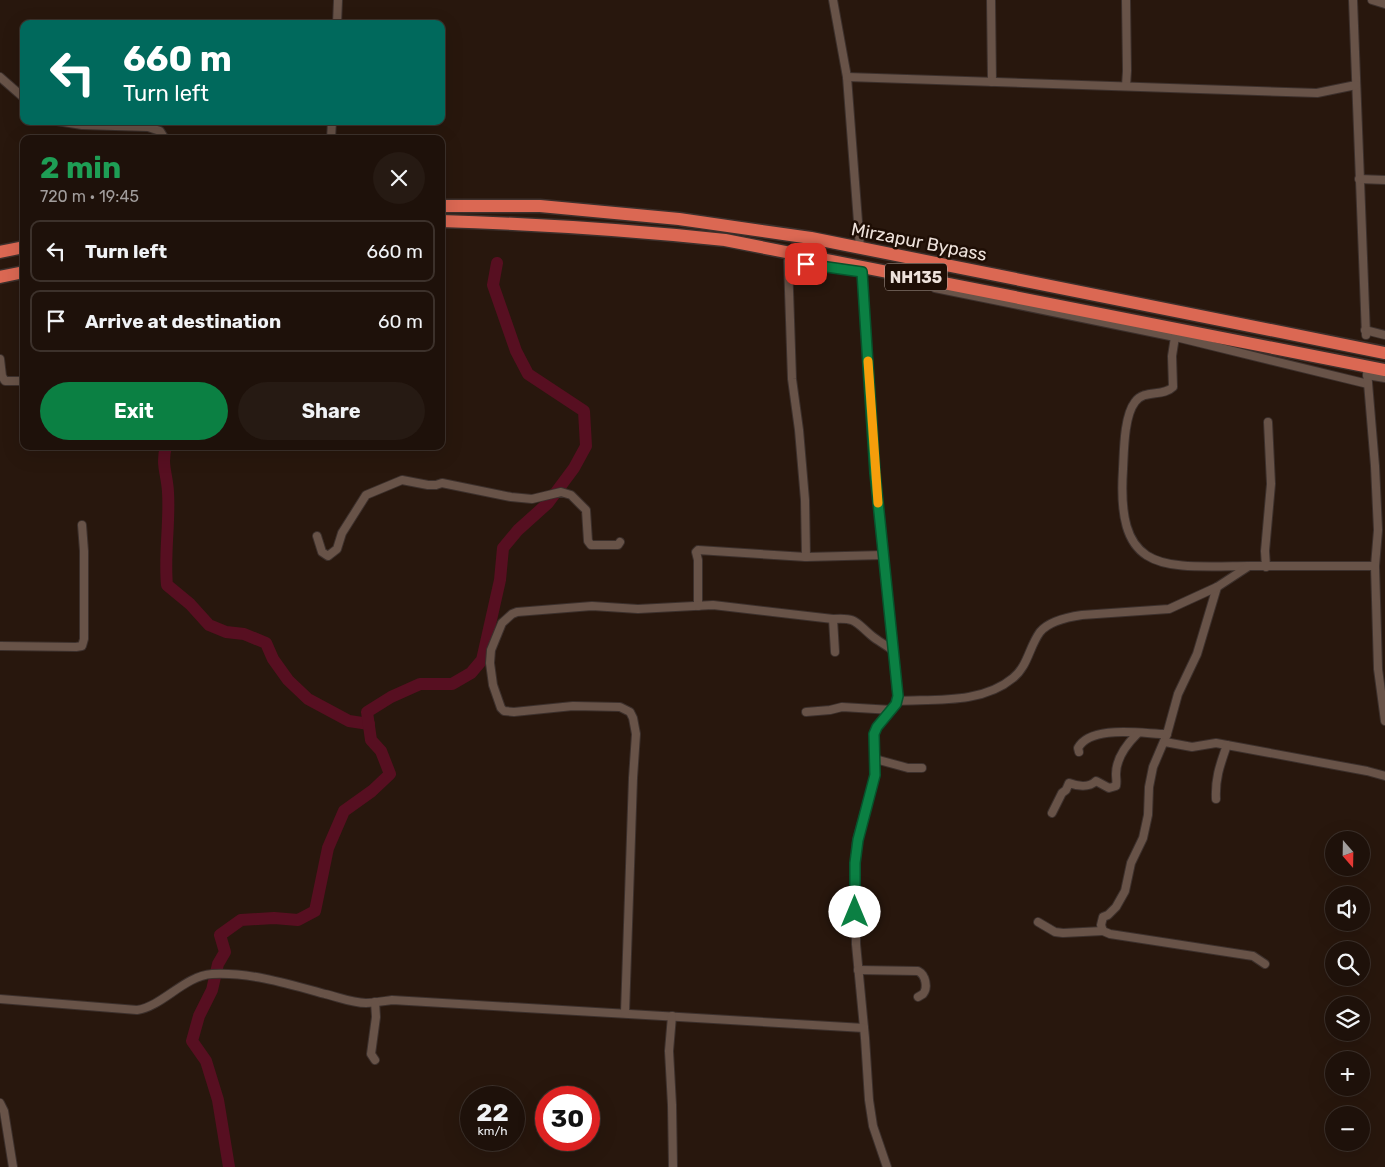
<!DOCTYPE html>
<html lang="en">
<head>
<meta charset="utf-8">
<style>
  body { margin:0; font-family:Rubik,sans-serif; background:#261a13; color:#f1f3f6; height:100vh; display:flex; flex-direction:column; font-size:19px; white-space:nowrap }
  * { box-sizing:border-box; margin:0 }
  p { font-size:16px; color:#a19d9c }
  .icon { flex:none; width:28px; height:28px; fill:none; stroke:currentColor; stroke-width:2; stroke-linecap:round; stroke-linejoin:round }
  .map { position:relative; flex:1; overflow:hidden }
  .sheet { position:absolute; left:20px; top:135px; width:425px; height:315px; display:flex; flex-direction:column; background:#1e110a; border-radius:10px; box-shadow:0 5px 20px #0002,0 0 0 1px #3c312b }
  .sheet>* { flex:none }
  .hud { position:absolute; left:20px; top:20px; width:425px; height:105px; border-radius:10px; box-shadow:0 5px 20px #0002,0 0 0 1px #3c312b; background:#00695c; color:#fff; overflow:hidden }
  .needle { width:32px; rotate:160deg }
  .controls { position:absolute; left:1325px; top:831px; display:grid; gap:10px }
  .controls a { display:grid; place-items:center; width:45px; height:45px; border-radius:50%; background:#1e110a; box-shadow:0 5px 20px #0002,0 0 0 1px #3c312b; font-size:25px }
  .speed { position:absolute; left:460px; top:1086px; display:flex; gap:10px; font-size:25px; font-weight:700; text-align:center }
  .speed>* { display:grid; place-content:center; width:65px; height:65px; border-radius:50%; background:#1e110a; box-shadow:0 5px 20px #0002,0 0 0 1px #3c312b; line-height:1 }
  .speed small { font-size:12px; font-weight:400 }
  .speed .limit { border:8px solid #d22; background:#fff; color:#111 }
  .pin { position:absolute; display:grid; place-items:center; width:42px; height:42px; color:#fff; margin:-21px; border-radius:10px; box-shadow:0 2px 8px #0006 }
  .me { position:absolute; width:55px; margin:-28px; rotate:0deg; stroke-linejoin:round; filter:drop-shadow(0 0 4px #0008) }
  .turn { display:flex; align-items:center; gap:18px; height:105px; padding:0 20px; font-size:22px }
  .turn .icon { width:65px; height:65px; stroke-width:2.5 }
  .turn b { display:block; font-size:35px; line-height:42px }
  .round { display:grid; place-items:center; flex:none; width:52px; height:52px; border-radius:26px; background:#261a13 }
  .overview { display:flex; align-items:center; justify-content:space-between; height:85px; padding:0 20px }
  h1 { font-size:30px; font-weight:700; line-height:38px; color:#1e9e55 }
  .primary-button { display:flex; gap:10px; margin-top:auto; padding:10px 20px }
  .primary-button a { flex:1; height:58px; border-radius:30px; background:#0b8043; color:#fff; font-size:20px; font-weight:700; line-height:58px; text-align:center }
  .primary-button a+a { background:#261a13; color:#f1f3f6 }
  ul { padding:0; list-style:none }
  li { display:flex; align-items:center; gap:15px; height:62px; margin:0 10px 8px; padding:0 10px; border:2px solid #3c312b; border-radius:10px }
  li div { flex:1 }
  li b { display:block; font-size:19px }
  li em { font-style:normal }
  .map>svg:first-child { display:block }
  .lines { fill:none; stroke-linecap:round; stroke-linejoin:round }
  .river { stroke:#570f21; stroke-width:12 }
  .minor-casing { stroke:#3c302c; stroke-width:10 }
  .trunk-casing { stroke:#3c302c; stroke-width:15 }
  .minor { stroke:#685348; stroke-width:8 }
  .trunk { stroke:#db6853; stroke-width:12 }
  .route-casing { stroke:#07532c; stroke-width:12 }
  .route { stroke:#0b8043; stroke-width:9 }
  .slow { stroke:#f59e0b; stroke-width:9 }
  .labels { text-anchor:middle; dominant-baseline:central; stroke-width:5; stroke-linejoin:round; paint-order:stroke }
  .shield { fill:#1e0e05; stroke:#b0a29b; stroke-width:1 }
  .shield-label { font-size:16px; font-weight:bold; fill:#eee2db }
  .street-label { font-size:18px; fill:#eee2db; stroke:#1e0e05 }
</style>
</head>
<body>
<div class="map">
<svg width="1385" height="1167" viewBox="0 0 1385 1167">
  <rect width="100%" height="100%" fill="#28170d"/>
  <g class="lines">
    <g class="river">
      <path d="M166,446C161,466 167,473 168,492C170,523 164,554 167,585L190,604L209,625L226,632L244,634L266,643L273,659L288,680L308,699L349,721L369,724"/>
      <path d="M229,1167L218,1100L206,1061L192,1041L199,1016L212,990L218,964L225,952L220,935L241,920L274,918L298,920L315,911L328,848L344,811L372,791L390,774L381,751L371,740L367,712L391,697L420,684H452L471,673L482,660L500,580L503,548L518,530L548,503L574,468L586,446L584,411L528,374L516,351L493,285L497,263"/>
    </g>
    <g class="minor-casing">
      <g id="minor">
        <path d="M833,0L847,77L860,248"/>
        <path d="M991,0L992,82"/>
        <path d="M1126,0L1127,71L1126,86"/>
        <path d="M1353,0L1366,335"/>
        <path d="M1372,0L1385,4"/>
        <path d="M337,24L338,0"/>
        <path d="M0,77L24,98"/>
        <path d="M847,77L1317,93L1356,85"/>
        <path d="M57,121L82,125L148,127L160,131L165,139"/>
        <path d="M331,139L332,121"/>
        <path d="M1359,179L1385,180"/>
        <path d="M862,272L875,473L898,701L877,727L874,734L875,775L857,840L856,851V944L865,1038L869,1100L873,1126L887,1167"/>
        <path d="M935,288L1180,338L1368,384"/>
        <path d="M1365,330L1385,335"/>
        <path d="M1175,337L1172,356L1173,387C1163,397 1144,389 1135,402C1124,416 1124,450 1123,469C1116,575 1162,567 1248,566"/>
        <path d="M0,359L2,376L5,381H24"/>
        <path d="M1367,371L1375,466L1378,530L1375,566L1378,669L1385,721"/>
        <path d="M1367,375L1385,378"/>
        <path d="M317,536L322,552L328,556L337,549L342,533L366,495L402,480L428,485H436L442,483L511,497L532,499L561,492L571,495L586,510L588,541L591,545H618L620,542"/>
        <path d="M806,557L805,500L799,430L792,379L788,261L853,271"/>
        <path d="M1266,567L1265,551L1271,484L1268,422"/>
        <path d="M1217,587L1197,654L1178,694L1167,734L1153,767L1149,787L1148,815L1143,838L1131,863L1125,891L1116,907L1108,915L1103,917L1101,925L1103,931L1110,934L1253,956L1265,964"/>
        <path d="M698,606V560L696,552L698,550L806,557L884,555"/>
        <path d="M833,619L835,652"/>
        <path d="M0,646L76,647L82,646L84,639V551L82,525"/>
        <path d="M898,701C935,699 982,704 1013,678C1028,666 1029,647 1040,632C1049,621 1068,617 1082,615L1169,609L1217,587L1249,566H1375"/>
        <path d="M806,712L830,710L842,707L892,710"/>
        <path d="M1165,742L1192,747L1216,743L1367,771L1385,776"/>
        <path d="M1079,752L1078,748C1091,724 1144,734 1167,734"/>
        <path d="M875,759L908,768H922"/>
        <path d="M1216,799C1215,778 1220,765 1227,745"/>
        <path d="M1052,813L1062,793L1066,790L1069,783C1077,786 1089,788 1096,781L1109,788L1116,786C1117,781 1116,779 1116,774C1116,758 1127,744 1137,734"/>
        <path d="M1038,922L1055,932L1063,933L1103,931"/>
        <path d="M858,970L918,971C926,975 928,988 923,994L918,997"/>
        <path d="M0,999L137,1010C163,1006 184,976 212,974C250,972 289,984 325,994C338,997 352,1003 366,1003C375,1003 384,1001 392,1000L864,1028"/>
        <path d="M625,1013L633,778L636,734L633,718L630,712L620,707L573,706L514,712L504,711L501,708L493,685L490,663L491,650L502,623L512,614L517,612L592,606L638,609L713,605L833,619C857,617 856,623 872,636C878,641 886,645 892,650"/>
        <path d="M672,1016L669,1051L672,1105L673,1167"/>
        <path d="M375,1060L371,1054L376,1017L375,1002"/>
        <path d="M0,1103L4,1111L13,1167"/>
      </g>
    </g>
    <g class="trunk-casing">
      <g id="trunk">
        <path d="M441,206H540L679,219L811,238L1385,353"/>
        <path d="M441,221C536,224 631,230 725,240L1385,370"/>
        <path d="M0,252L24,247"/>
        <path d="M0,277L24,272"/>
      </g>
    </g>
    <use href="#minor" class="minor"/>
    <use href="#trunk" class="trunk"/>
  </g>
  <g class="lines">
    <g class="route-casing">
      <path id="route" d="M806,264L862,272L875,473L898,696L896,704L877,727L874,734L875,775L858,840L855,863V912"/>
    </g>
    <use href="#route" class="route"/>
    <path class="slow" d="M868,361L878,503"/>
  </g>
  <g class="labels">
    <rect class="shield" x="885" y="263.5" width="62" height="27" rx="4"/>
    <g class="shield-label">
      <text x="916" y="277">NH135</text>
    </g>
    <g class="street-label">
      <text transform="translate(919 242) rotate(11)">Mirzapur Bypass</text>
    </g>
  </g>
</svg>
<div class="controls">
<a><svg class="needle" viewBox="-14 -14 28 28"><path d="M0-13l5 13h-10z" fill="#e53935"/><path d="M0 13l5-13h-10z" fill="#a19d9c"/></svg></a>
<a><svg class="icon" aria-label="sound" viewBox="0 0 24 24"><path d="M4 9h4l5-4v14l-5-4H4zM17 9q2 3 0 6"/></svg></a>
<a><svg class="icon" aria-label="search" viewBox="0 0 24 24"><circle cx="10" cy="10" r="6"/><path d="M15 15l6 6"/></svg></a>
<a><svg class="icon" aria-label="layers" viewBox="0 0 24 24"><path d="M12 4l9 5-9 5-9-5zM3 14l9 5 9-5"/></svg></a>
<a>+</a>
<a>−</a>
</div>
<div class="speed"><div>22<small>km/h</small></div><div class="limit">30</div></div>
<div class="pin" style="left:806px;top:264px;background:#d93025"><svg class="icon" aria-label="arrive" viewBox="0 0 24 24"><path d="M6 21V4h12l-3 4 3 4H6"/></svg></div>
<svg class="me" style="left:855px;top:912px" viewBox="-20 -20 40 40"><circle r="19" fill="#fff"/><path d="M0-13L10 11 0 6-10 11z" fill="#0b8043"/></svg>
<div class="hud">
<div class="turn"><svg class="icon" aria-label="left" viewBox="0 0 24 24"><path d="M17 20v-9H6M10 6l-5 5 5 5"/></svg><div><b>660 m</b>Turn left</div></div>
</div>
<section class="sheet">
<div class="overview"><div><h1>2 min</h1><p>720 m · 19:45</p></div><a class="round"><svg class="icon" aria-label="close" viewBox="0 0 24 24"><path d="M6 6l12 12M18 6L6 18"/></svg></a></div>
<ul>
<li><svg class="icon" aria-label="left" viewBox="0 0 24 24"><path d="M17 20v-9H6M10 6l-5 5 5 5"/></svg><div><b>Turn left</b></div><em>660 m</em></li>
<li><svg class="icon" aria-label="arrive" viewBox="0 0 24 24"><path d="M6 21V4h12l-3 4 3 4H6"/></svg><div><b>Arrive at destination</b></div><em>60 m</em></li>
</ul>
<div class="primary-button"><a>Exit</a><a>Share</a></div>
</section>
</div>
</body>
</html>
